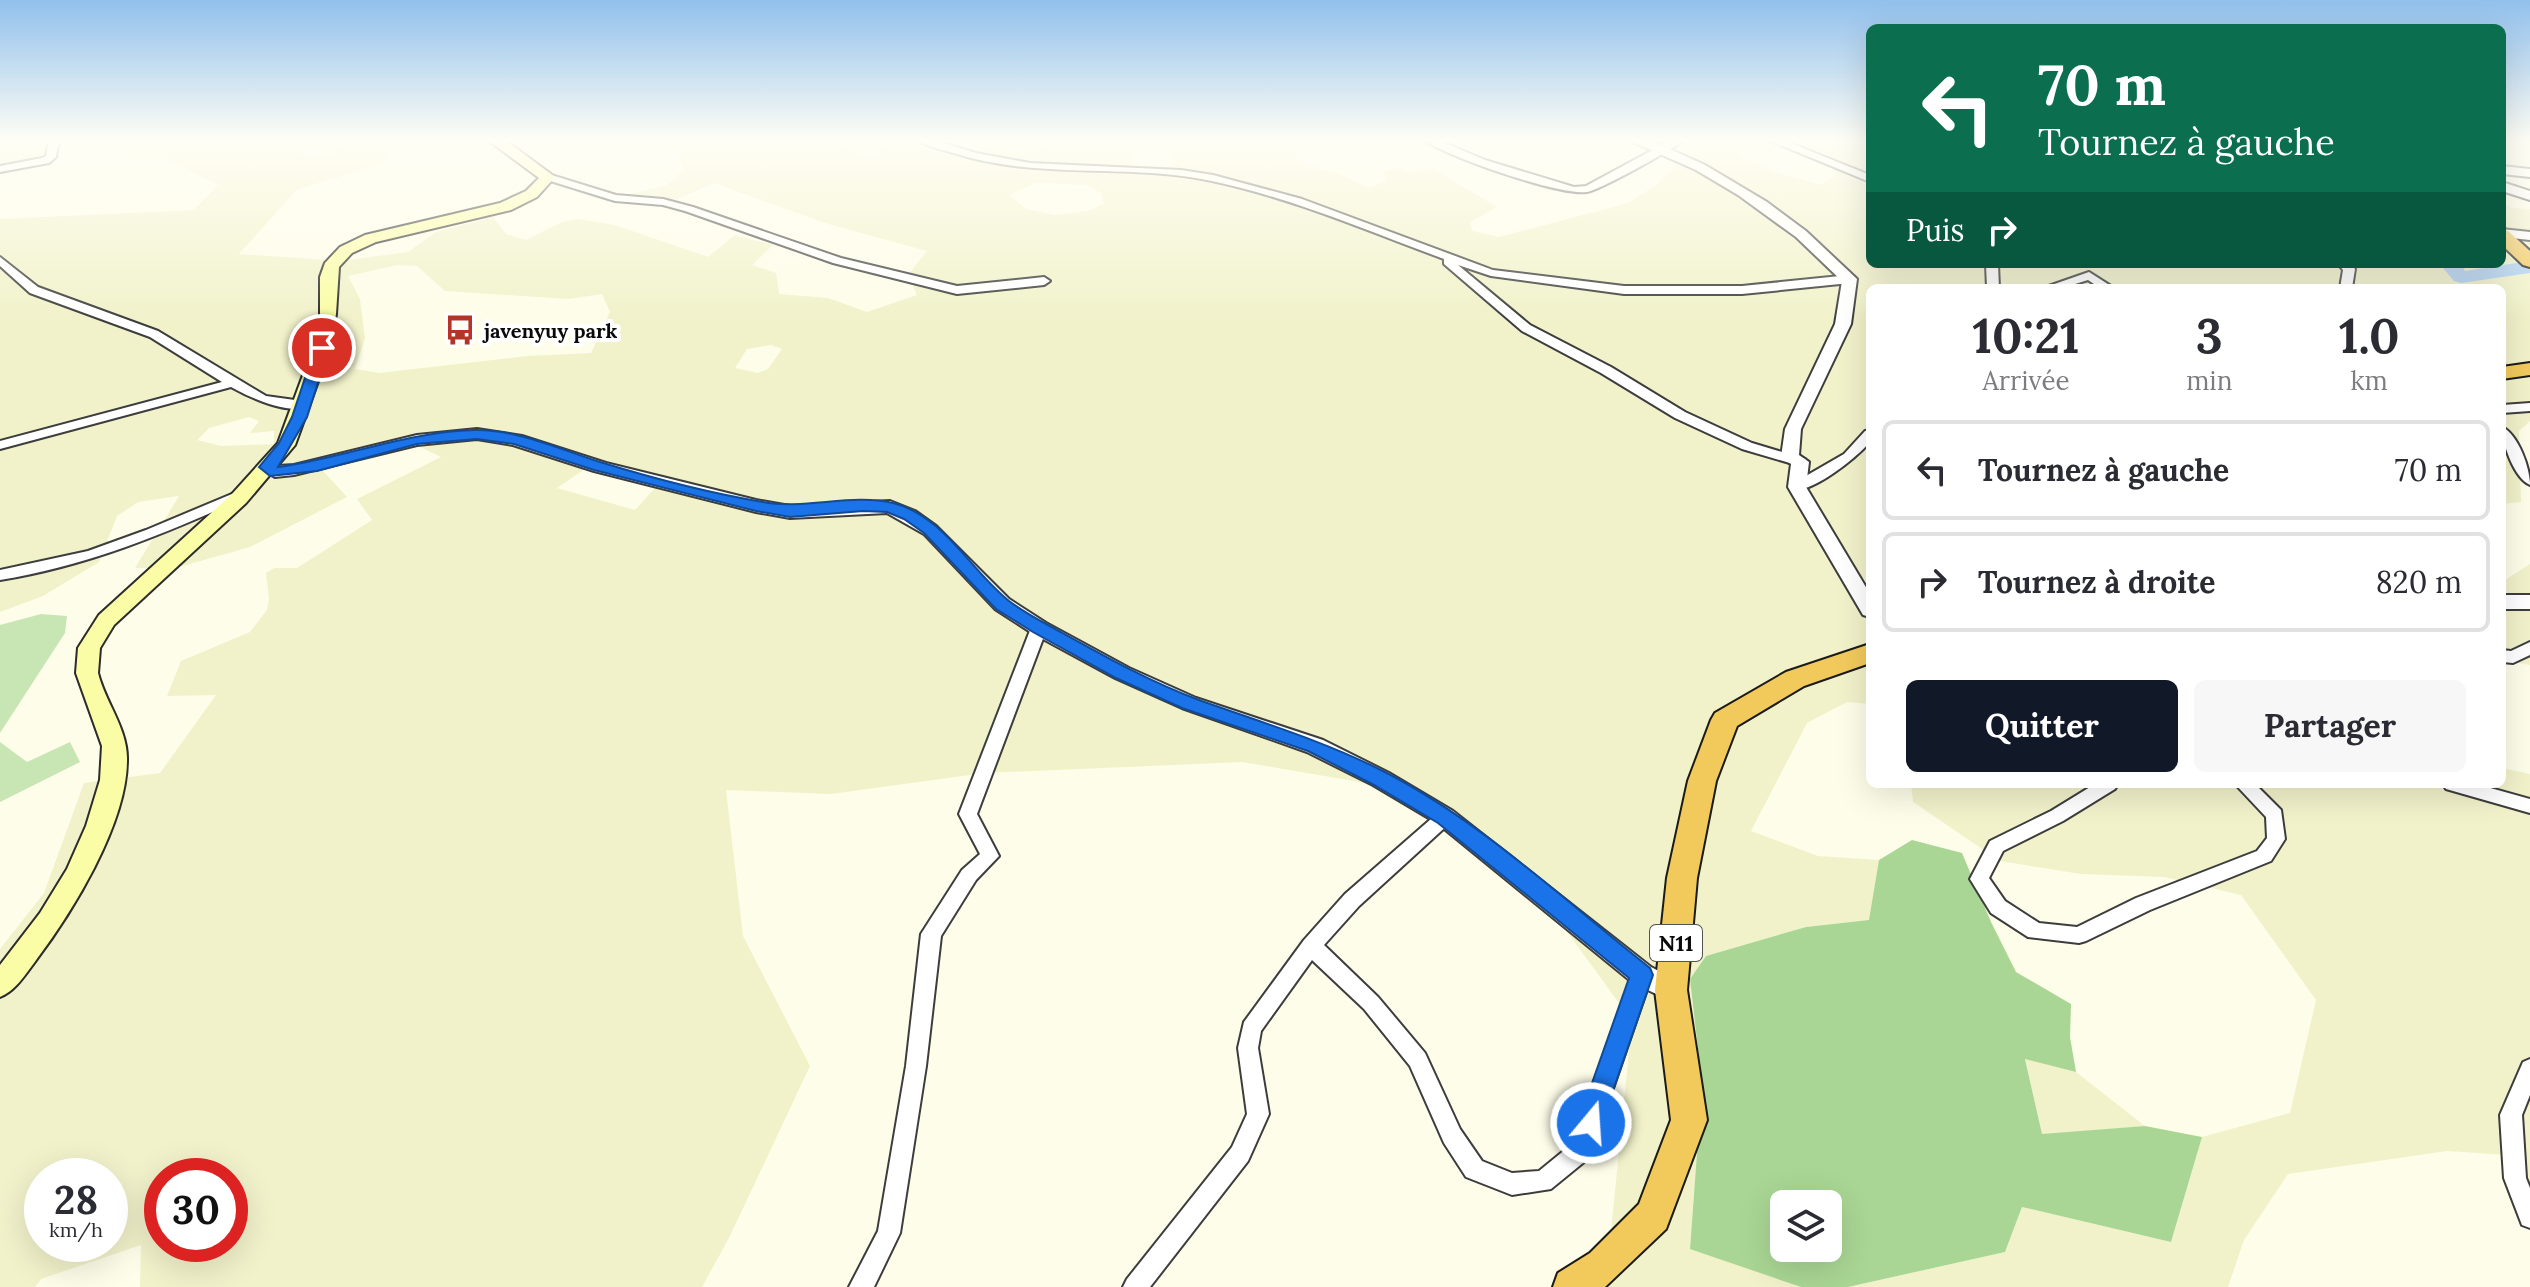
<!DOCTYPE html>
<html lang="fr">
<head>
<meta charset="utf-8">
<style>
  body { margin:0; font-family:Lora,serif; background:#f7f7f7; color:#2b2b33; height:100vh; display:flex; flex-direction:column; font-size:30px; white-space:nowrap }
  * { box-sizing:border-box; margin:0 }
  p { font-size:26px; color:#7c7c81 }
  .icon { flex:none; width:44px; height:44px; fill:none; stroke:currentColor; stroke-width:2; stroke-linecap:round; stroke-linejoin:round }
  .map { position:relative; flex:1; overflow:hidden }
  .drawer { position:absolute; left:1866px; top:284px; width:640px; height:504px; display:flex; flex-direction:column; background:#fff; border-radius:12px; box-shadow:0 8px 32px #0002 }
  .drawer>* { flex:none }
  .banner { position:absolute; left:1866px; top:24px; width:640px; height:244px; border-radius:12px; box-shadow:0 8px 32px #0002; background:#0b6e4f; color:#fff; overflow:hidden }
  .fabs { position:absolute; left:1770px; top:1190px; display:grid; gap:16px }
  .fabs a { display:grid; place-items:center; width:72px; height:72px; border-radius:12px; background:#fff; box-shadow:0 8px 32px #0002; font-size:40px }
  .speed { position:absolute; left:24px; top:1158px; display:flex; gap:16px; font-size:40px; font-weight:700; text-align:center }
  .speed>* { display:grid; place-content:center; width:104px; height:104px; border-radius:50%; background:#fff; box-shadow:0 8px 32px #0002; line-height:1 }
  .speed small { font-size:20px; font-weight:400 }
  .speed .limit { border:12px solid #d22; background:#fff; color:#111 }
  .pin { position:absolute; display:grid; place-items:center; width:68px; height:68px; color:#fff; margin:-34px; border:4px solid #fff; border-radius:50%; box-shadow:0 2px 8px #0007 }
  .me { position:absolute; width:88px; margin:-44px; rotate:18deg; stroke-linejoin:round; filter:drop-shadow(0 0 6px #0008) }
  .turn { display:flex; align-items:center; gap:28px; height:168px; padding:0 40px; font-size:36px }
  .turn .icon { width:104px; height:104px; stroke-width:2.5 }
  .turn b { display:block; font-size:56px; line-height:68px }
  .then { display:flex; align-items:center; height:76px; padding:0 40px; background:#0003; gap:16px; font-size:30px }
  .eta { display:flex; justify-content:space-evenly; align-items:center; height:136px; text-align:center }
  .eta b { font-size:48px; font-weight:700; line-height:56px }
  .cta { display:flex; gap:16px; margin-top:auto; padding:16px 40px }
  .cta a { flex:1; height:92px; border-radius:12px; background:#111827; color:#fff; font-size:32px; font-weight:700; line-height:92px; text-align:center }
  .cta a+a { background:#f7f7f7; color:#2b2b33 }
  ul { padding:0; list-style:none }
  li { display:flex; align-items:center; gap:24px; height:100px; margin:0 16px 12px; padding:0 24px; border:4px solid #e1e1e2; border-radius:12px }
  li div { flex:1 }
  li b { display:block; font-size:30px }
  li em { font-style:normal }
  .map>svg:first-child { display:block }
  .farmland { fill:#f1f2ca; fill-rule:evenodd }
  .green { fill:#c8e6b4 }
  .forest { fill:#a9d694; fill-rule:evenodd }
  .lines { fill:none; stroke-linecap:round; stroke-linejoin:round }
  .river { fill:#afd1f3; fill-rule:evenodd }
  .minor-casing { stroke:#3d3d3d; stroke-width:4 }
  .tertiary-casing { stroke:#3d3d3d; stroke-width:4 }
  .secondary-casing { stroke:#2c2c2c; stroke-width:4 }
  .trunk-casing { stroke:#1b1b1b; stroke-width:4 }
  .minor { fill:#fff; fill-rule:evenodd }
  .tertiary { fill:#fff; fill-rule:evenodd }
  .secondary { fill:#fafca6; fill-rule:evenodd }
  .trunk { fill:#f2ca5c; fill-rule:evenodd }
  .route { fill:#1a73e8; stroke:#114b97; stroke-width:2 }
  .labels { text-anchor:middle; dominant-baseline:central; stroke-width:8; stroke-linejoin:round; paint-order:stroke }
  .far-poi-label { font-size:20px; font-weight:bold; fill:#0a0a0a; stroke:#fff; text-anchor:start }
  .shield { fill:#fff; stroke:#545454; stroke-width:2 }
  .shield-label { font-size:22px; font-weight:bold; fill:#0a0a0a }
</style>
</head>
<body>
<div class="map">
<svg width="2530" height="1287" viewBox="0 0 2530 1287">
  <rect width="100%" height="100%" fill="#fefde9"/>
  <g class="farmland">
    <path d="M49,140L45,159L0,169V141Z"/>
    <path d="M119,140H300L296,142L301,154L326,157L356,140H390L387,162L296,190L239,254L340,261L408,252L436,232L493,217L506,234L526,240L562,222L578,219L615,225L708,257L735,235L773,245L752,265L776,273L779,294L828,298L867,312L917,295L908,275L927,251L825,223L714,183L671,202L619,197L667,185L684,169L677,152L638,145L598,149L578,140H829L866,158L903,140H914L934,152L973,158L1002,140H1022L1046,147L1059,140L1128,143L1133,171H1171L1176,140H1288L1301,163L1336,173L1370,188L1385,181L1384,171L1399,167L1413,173L1432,168L1497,207L1470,222L1472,231L1499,237L1628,203L1656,185L1702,140H1744L1736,146L1738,157L1781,174L1822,185L1840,170L1790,146L1809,140H1870V264H2502V202L2511,208L2530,209V421L2519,431L2521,502L2502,504V288H1870V704L1847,702L1807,723L1751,831L1818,856L1879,860L1870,920L1806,927L1706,956L1690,979L1702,1084L1690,1248L1801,1287H1583L1608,1261L1632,1021L1536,889L1395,788L1242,762L984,773L831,794L726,790L743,936L810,1066L730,1236L702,1287H140L141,1245L41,1279L35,1287H0V949L44,893L84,783L160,773L216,695L167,696L181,661L250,632L267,610L269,599L266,573L274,568H297L372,520L357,499L441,457L403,439L323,471L347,497L250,547L172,569L135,568L179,496L138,502L117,516L99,562L43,596L0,612V219L194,210L218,185L167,159L119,158ZM1036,183L1086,185L1101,193L1104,204L1088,211L1055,215L1026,209L1009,195ZM398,265L417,266L445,291L568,299L602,294L610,312L591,353L528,356L379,373L355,369L365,338L360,299L348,276ZM771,345L782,349L768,369L758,373L735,368L747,349ZM249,417L259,421L250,433L274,431V444L221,446L197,440L209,428ZM588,467L657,486L635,510L557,488ZM42,1176H110V1244H42ZM162,1176H230V1244H162Z"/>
    <path d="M2530,564V665L2502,660V582Z"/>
    <path d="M2502,768L2530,774V1185L2508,1155L2447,1151L2288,1174L2244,1240L2228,1287H1848L2005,1252L2022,1207L2171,1242L2202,1137L2290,1113L2316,1000L2241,895L2164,877L2081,874L2000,861L1913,802L1911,784H2502Z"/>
    <path d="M2025,1058L2076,1072L2145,1126L2042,1135Z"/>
  </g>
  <g class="green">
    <path d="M41,614L67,616L65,633L0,733V625Z"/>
    <path d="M0,742L27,762L70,742L80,762L0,802Z"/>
  </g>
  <path class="forest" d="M1912,840L1962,853L1991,922L2016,972L2071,1004L2070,1037L2076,1072L2025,1059L2042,1134L2145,1126L2202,1137L2171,1242L2022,1207L2005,1252L1848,1287H1801L1690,1249L1702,1084L1690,979L1706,956L1806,927L1869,920L1879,860ZM1784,1204H1828V1248H1784Z"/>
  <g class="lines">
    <path class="river" d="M2530,261V273L2461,283L2454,281L2443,268L2444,264H2462L2465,271Z"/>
    <g class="minor-casing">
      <g id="minor">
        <path d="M49,140H59L56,157L49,163L0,172V166L42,158L46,156Z"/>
        <path d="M917,140H933L976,153L1030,163L1181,170L1213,175L1302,199L1493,270L1624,286H1742L1850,275L1856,279L1850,283L1742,294H1624L1491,276L1458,265L1530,325L1611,367L1685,412L1752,443L1805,459L1807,462L1800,466L1742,449L1675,418L1601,373L1522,331L1444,264V259C1368,231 1292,198 1212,181C1128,163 1041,180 957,154C944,150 928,147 917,140Z"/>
        <path d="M1424,140H1438L1485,160L1574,187L1586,186L1671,140H1684C1672,150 1600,190 1587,192C1560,196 1448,157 1424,140Z"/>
        <path d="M1768,140H1783L1870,175V182Z"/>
        <path d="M548,174L616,195L663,199L693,207L841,258L957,286L1044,277L1050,281L1044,285L957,294L833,263L685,211L663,205L615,201L544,179V175Z"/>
        <path d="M0,257L38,287L158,331L266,396L302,401L309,405C291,417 249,397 231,387L0,449V441L222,382L150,337L30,293L0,266Z"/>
        <path d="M1986,264H1998L1999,288H1987Z"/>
        <path d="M2338,264H2351L2355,269L2352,288H2340L2343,270Z"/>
        <path d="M2089,272L2114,288H2100L2088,280L2062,288H2043Z"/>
        <path d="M2530,403V411L2502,413V405Z"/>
        <path d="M2502,427C2518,434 2530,468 2530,485C2514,478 2502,443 2502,427Z"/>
        <path d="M1870,430V442C1856,458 1813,493 1792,490L1790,487L1792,484L1844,454L1865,431Z"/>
        <path d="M239,491L246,495L244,498C164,534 87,566 0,580V570L88,551L146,530Z"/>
        <path d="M1039,623L1047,628L977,814L999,856L976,880L941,936L926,1066L900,1233L874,1287H849L878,1231L906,1066L921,934L962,870L980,854L959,814L1031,628Z"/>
        <path d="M2530,642V655L2513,663L2502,662V650L2511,651Z"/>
        <path d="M2095,784H2118L2115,789L2063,821L2003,851L1989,878L2005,901L2039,923L2077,927L2136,898L2257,851L2267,838L2266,817L2235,784H2255L2281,810L2285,839L2271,861L2150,910L2086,941L2079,943L2028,937L1991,913L1970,879L1990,841L2051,811Z"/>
        <path d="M2443,784H2476L2530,799V813L2446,789Z"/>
        <path d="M1445,810L1451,812L1454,817L1451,822L1359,906L1324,945L1378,997L1425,1053L1460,1129L1482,1161L1512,1173L1539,1171L1572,1144L1632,975L1635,969L1642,966L1649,969L1652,975L1589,1158L1551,1189L1512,1195L1466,1177L1444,1143L1410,1066L1364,1009L1312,960L1261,1031L1258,1048L1269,1114L1248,1161L1150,1287H1123L1127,1279L1232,1147L1247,1114L1238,1048L1244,1022L1304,940L1345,894L1439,812Z"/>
        <path d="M2530,1059V1095L2522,1115L2526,1178L2530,1188V1228L2522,1225L2504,1178L2500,1115L2523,1062Z"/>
      </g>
    </g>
    <g class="tertiary-casing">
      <g id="tertiary">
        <path d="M1628,140H1647L1661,145L1705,165L1767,202L1806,231L1857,279L1851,324L1801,429L1799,455L1809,462L1806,487L1870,594V617L1863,615L1788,487L1791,464L1781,457L1785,429L1835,324L1842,281L1796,237L1738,195L1696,170Z"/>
        <path d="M2502,166L2530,169V177L2502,174Z"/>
        <path d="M2502,182L2530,191V200L2502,191Z"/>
        <path d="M2502,229L2530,232V240L2502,237Z"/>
        <path d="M477,429L522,436L606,463L756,500L790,506L890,501L915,511L936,526L1009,599L1046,623L1129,668L1196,698L1323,740L1389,773L1453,811L1651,967L1680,982L1684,990L1680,998L1671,1001L1633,983L1437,823L1373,785L1307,752L1182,708L1115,678L1032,633L995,609L924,534L887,513L790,518L756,512L594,471L513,445L477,439L417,445L294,475L275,477L258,467L267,462L278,466L294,465L417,435Z"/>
        <rect x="2502" y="595" width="28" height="14"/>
      </g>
    </g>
    <g class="secondary-casing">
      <path id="secondary" d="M488,140H505L555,177L537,197L511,210L376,242L352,253L339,267L336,314L330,348L295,445L246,503L114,625L100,648L98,673C105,702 128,729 127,760C127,824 72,913 34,963C24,976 15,991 0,997V965L40,913L67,869L86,826L100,780L102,746L76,673L78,648L99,615L232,494L278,443L313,348L320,314V277L325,263L340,247L365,235L500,203L526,191L539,178Z"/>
    </g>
    <g class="trunk-casing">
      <g id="trunk">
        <path d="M2502,230L2508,231L2530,251V267L2523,265L2502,245Z"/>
        <path d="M2530,363V375L2502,379V367Z"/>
        <path d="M1870,644V663L1804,686L1737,726L1716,781L1697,878L1687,990L1707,1120L1666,1229L1605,1287H1553L1558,1273L1590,1253L1639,1204L1671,1120L1655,990L1667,878L1688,781L1711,720L1715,713L1786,672Z"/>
      </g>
    </g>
    <use href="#minor" class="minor"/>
    <use href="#tertiary" class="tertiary"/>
    <use href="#secondary" class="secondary"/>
    <use href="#trunk" class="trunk"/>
  </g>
  <linearGradient id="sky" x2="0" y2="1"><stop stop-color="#91c0ec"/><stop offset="0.44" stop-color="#fffef5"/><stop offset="1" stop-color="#fffef5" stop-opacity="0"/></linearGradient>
  <rect width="2530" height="320" fill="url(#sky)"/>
  <path class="route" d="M322,344L329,348L307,417L278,467C344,458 406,432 474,430C516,429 559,449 600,462C652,478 709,493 763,502C806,510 851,493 893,503C944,516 970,570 1009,601C1021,610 1035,618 1048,625C1097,652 1147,681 1199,700C1263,723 1324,741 1385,772C1482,822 1565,901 1650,968L1653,975L1599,1131L1591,1135L1582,1131L1578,1123L1629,978L1438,823L1374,785L1308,751L1182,708L1116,678L1033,632L996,609L924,533L904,519L887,512L863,511L790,517L756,511L594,470L514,444L477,439L417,444L317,471L270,476L259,467L279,443L292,417L315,348Z"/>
  <defs>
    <g id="bus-bare" transform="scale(2.4)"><path d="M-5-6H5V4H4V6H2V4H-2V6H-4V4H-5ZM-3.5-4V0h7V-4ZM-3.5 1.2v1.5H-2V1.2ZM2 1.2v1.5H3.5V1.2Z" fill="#b43428" stroke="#fff" stroke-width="2.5" paint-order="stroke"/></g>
  </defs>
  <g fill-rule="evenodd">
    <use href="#bus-bare" x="460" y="330"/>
  </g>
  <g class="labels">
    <g class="far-poi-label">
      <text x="484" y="330">javenyuy park</text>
    </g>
    <rect class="shield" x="1650" y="925" width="52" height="36" rx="6"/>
    <g class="shield-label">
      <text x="1676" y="943">N11</text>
    </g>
  </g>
</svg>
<div class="fabs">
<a><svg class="icon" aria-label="layers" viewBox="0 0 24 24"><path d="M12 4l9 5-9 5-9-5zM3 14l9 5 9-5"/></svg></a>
</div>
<div class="speed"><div>28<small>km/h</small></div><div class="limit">30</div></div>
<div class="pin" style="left:322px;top:348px;background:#d93025"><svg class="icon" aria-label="arrive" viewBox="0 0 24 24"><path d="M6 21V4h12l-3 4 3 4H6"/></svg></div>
<svg class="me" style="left:1591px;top:1123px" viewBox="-20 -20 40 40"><circle r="17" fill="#1a73e8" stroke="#fff" stroke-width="3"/><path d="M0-11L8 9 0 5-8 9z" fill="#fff"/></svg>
<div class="banner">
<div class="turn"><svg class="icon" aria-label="left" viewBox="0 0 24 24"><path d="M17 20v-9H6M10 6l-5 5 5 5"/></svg><div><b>70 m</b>Tournez à gauche</div></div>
<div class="then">Puis<svg class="icon" aria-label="right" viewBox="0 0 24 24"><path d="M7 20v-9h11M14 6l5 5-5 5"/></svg></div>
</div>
<section class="drawer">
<div class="eta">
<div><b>10:21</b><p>Arrivée</p></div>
<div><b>3</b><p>min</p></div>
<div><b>1.0</b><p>km</p></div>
</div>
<ul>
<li><svg class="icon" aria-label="left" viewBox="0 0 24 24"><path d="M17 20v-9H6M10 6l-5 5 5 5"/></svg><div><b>Tournez à gauche</b></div><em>70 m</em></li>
<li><svg class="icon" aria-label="right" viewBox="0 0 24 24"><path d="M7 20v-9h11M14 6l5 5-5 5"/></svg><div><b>Tournez à droite</b></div><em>820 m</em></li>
</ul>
<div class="cta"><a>Quitter</a><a>Partager</a></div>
</section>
</div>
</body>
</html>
